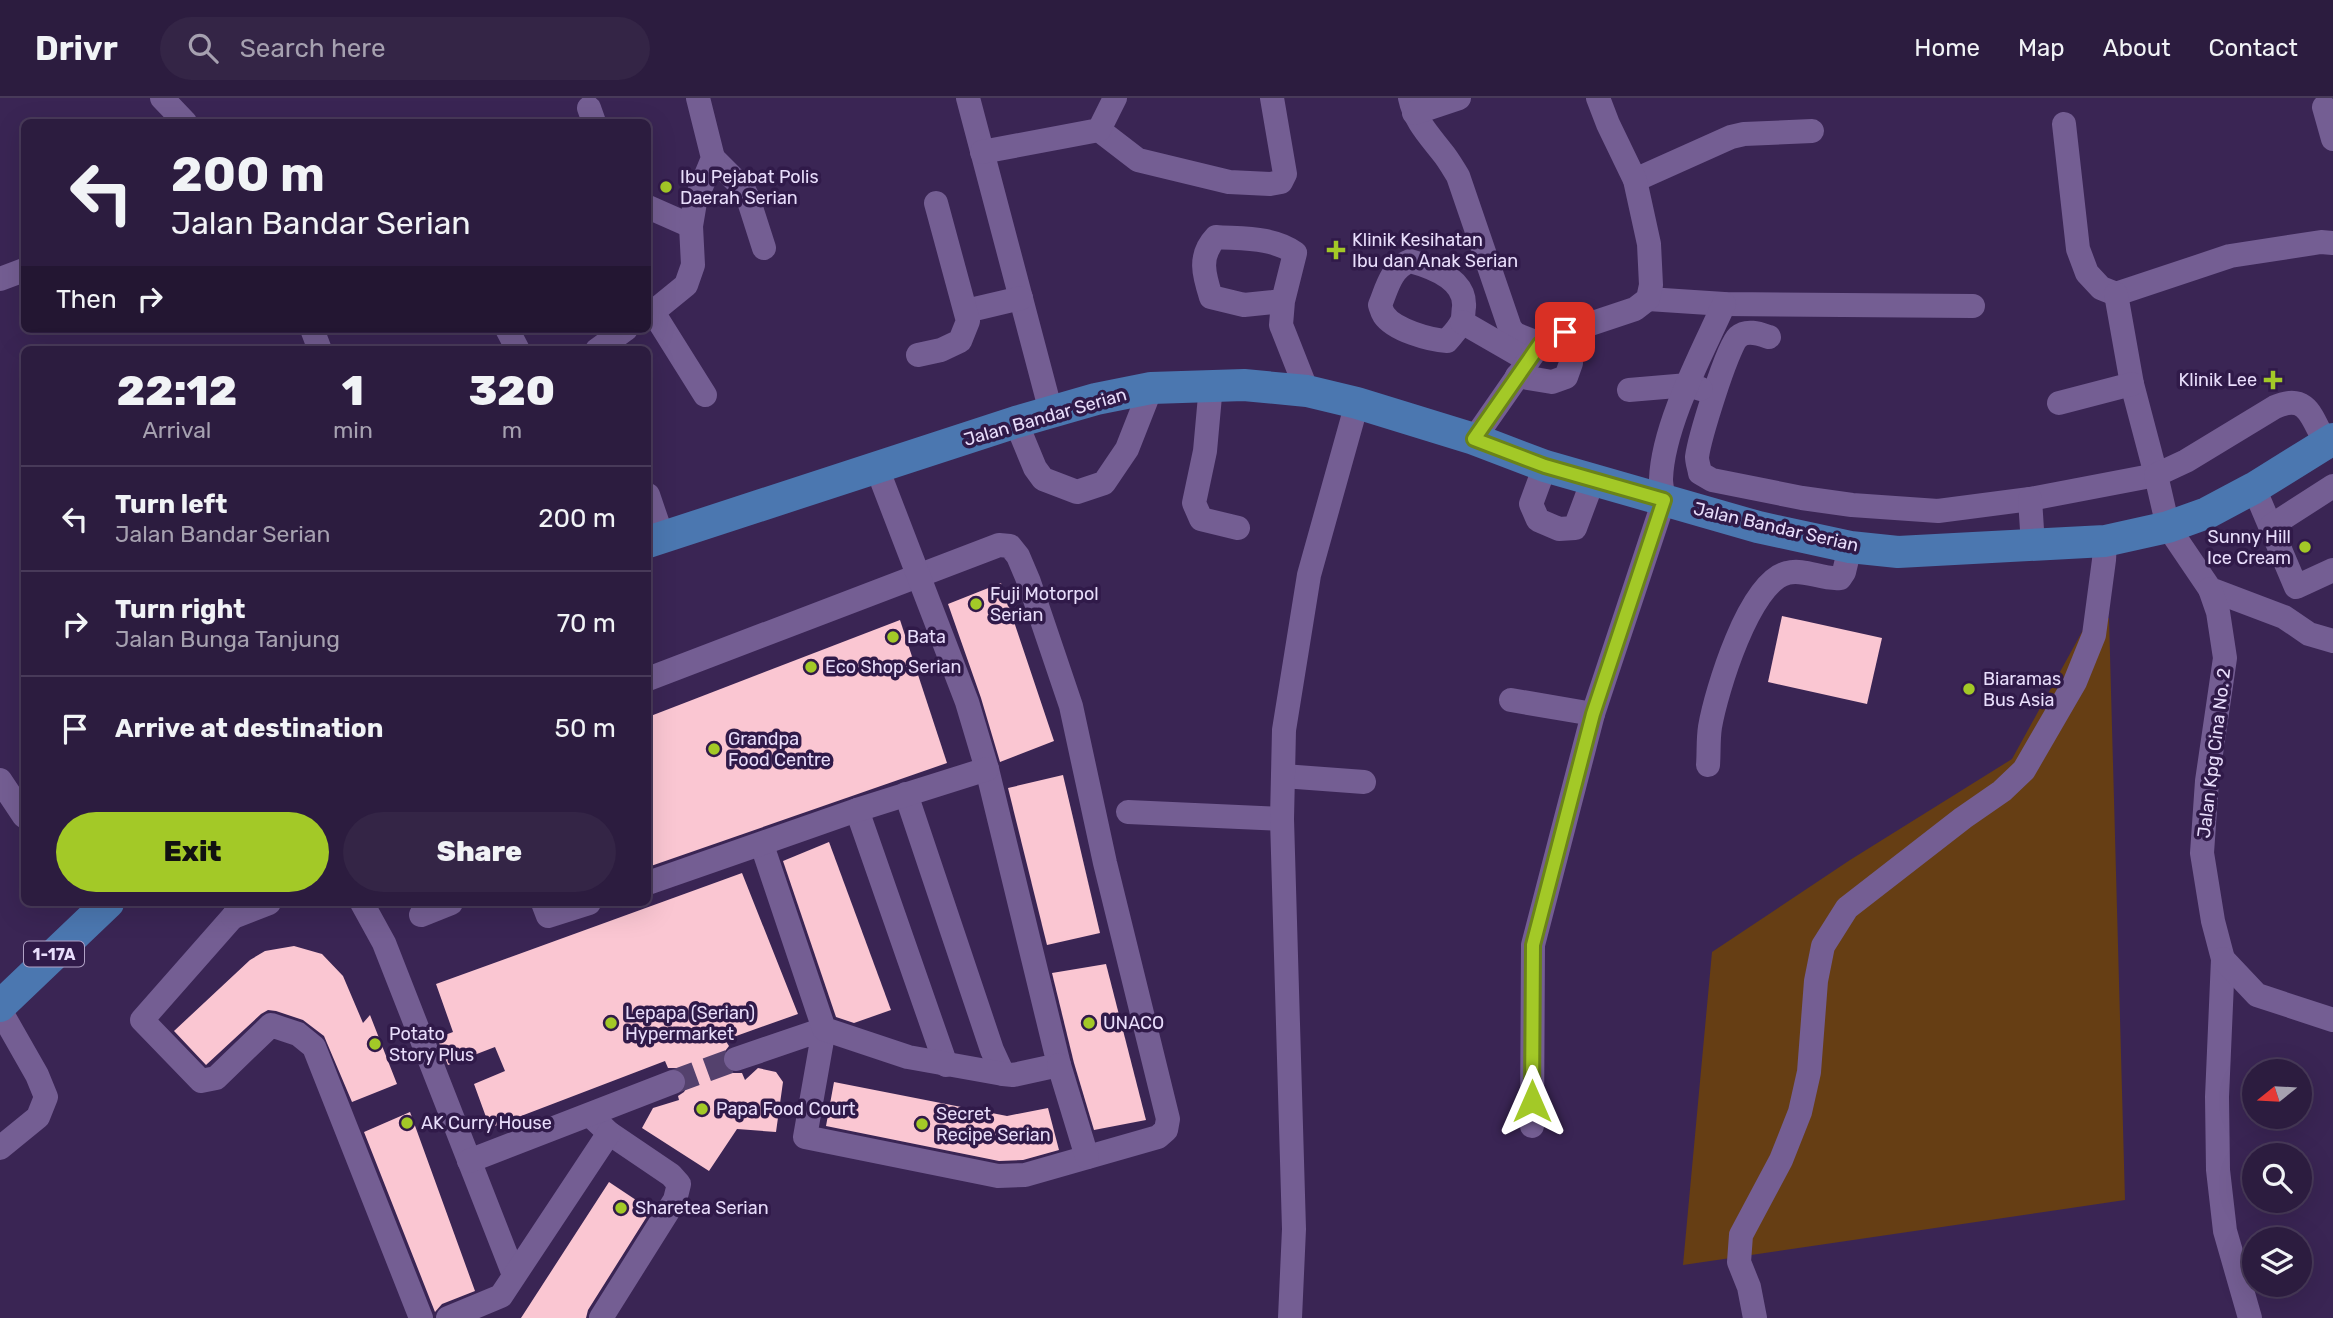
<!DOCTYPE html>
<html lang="en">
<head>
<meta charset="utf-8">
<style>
  body { margin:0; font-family:Rubik,sans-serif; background:#342546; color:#f1f3f6; height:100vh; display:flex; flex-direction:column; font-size:26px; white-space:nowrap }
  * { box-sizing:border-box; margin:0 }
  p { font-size:23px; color:#a6a1b0 }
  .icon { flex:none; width:38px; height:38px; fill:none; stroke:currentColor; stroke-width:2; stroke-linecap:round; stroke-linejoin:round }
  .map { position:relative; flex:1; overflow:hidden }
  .side { position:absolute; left:21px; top:248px; width:630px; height:560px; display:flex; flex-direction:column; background:#2c1c3f; border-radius:10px; box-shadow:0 7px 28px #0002,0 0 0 2px #483a59 }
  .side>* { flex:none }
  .guide { position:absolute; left:21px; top:21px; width:630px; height:214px; border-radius:10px; box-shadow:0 7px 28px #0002,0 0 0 2px #483a59; background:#2c1c3f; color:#f1f3f6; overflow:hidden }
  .needle { width:46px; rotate:252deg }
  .fabs { position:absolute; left:2242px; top:961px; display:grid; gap:14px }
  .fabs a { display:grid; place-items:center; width:70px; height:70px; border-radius:50%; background:#2c1c3f; box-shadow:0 7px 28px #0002,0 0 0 2px #483a59; font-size:35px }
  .pin { position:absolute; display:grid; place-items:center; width:60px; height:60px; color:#fff; margin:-30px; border-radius:14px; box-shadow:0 4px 10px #0006 }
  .me { position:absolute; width:77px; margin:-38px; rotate:0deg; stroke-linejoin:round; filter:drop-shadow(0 0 5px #0008) }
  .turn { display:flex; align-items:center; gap:24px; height:147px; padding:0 35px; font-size:32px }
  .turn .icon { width:91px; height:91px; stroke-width:2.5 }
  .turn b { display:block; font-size:49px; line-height:60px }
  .then { display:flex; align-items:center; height:66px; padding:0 35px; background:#0003; gap:14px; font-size:26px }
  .eta { display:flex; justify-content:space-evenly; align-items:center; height:119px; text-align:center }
  .eta b { font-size:42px; font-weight:800; line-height:49px }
  .button { display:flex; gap:14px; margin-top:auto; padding:14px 35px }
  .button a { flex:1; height:80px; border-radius:42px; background:#a3c927; color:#111; font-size:28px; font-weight:800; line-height:80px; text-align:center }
  .button a+a { background:#342546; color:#f1f3f6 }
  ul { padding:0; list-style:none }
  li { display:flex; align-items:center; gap:21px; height:105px; padding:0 35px; border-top:2px solid #483a59 }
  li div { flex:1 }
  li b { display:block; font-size:26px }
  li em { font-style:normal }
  header { display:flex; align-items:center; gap:42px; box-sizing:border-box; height:98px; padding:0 35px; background:#2c1c3f; border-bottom:2px solid #483a59 }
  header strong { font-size:33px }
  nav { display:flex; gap:38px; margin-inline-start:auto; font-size:24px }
  .search { width:490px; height:63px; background:#342546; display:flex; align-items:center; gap:18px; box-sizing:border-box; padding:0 24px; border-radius:38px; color:#a6a1b0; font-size:26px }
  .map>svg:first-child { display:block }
  .green { fill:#663e14 }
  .building { fill:#fac6d2 }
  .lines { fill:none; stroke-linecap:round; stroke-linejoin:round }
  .minor-tunnel { stroke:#54416d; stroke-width:24; stroke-dasharray:24 12; stroke-linecap:butt }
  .minor { stroke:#745e93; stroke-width:24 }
  .major { stroke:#4b77b0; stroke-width:32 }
  .route-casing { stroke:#6a8319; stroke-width:18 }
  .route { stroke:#a3c927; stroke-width:12 }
  .poi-dot { fill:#a3c927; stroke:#301a49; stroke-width:2.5 }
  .labels { text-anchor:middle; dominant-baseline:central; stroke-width:7; stroke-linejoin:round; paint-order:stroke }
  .shield { fill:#301a49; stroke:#b1a2c6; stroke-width:2 }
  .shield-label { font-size:16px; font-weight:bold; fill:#e8ddfb }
  .poi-label { font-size:18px; fill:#e8ddfb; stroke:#301a49; text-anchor:start }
  .street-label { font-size:18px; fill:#e8ddfb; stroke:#301a49 }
</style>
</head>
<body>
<header>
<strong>Drivr</strong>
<div class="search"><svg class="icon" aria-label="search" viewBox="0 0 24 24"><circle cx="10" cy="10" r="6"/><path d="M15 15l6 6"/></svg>Search here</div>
<nav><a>Home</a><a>Map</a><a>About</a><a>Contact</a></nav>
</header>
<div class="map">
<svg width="2333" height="1220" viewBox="0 0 2333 1220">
  <rect width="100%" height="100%" fill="#3a2554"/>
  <path class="green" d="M2109,520L2125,1102L1683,1167L1712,854L1850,762L2012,661L2088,523Z"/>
  <g class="building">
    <path d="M1001,485L1054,643L1000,664L981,600L948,506Z"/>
    <path d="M1782,518L1882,540L1867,606L1768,584Z"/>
    <path d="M900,522L947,665L648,769V619Z"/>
    <path d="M1063,677L1100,835L1047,847L1008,690Z"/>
    <path d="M829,744L891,912L854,925L836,919L783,763Z"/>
    <path d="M742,775L798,916L725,942L729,948L722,957V965L726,972L732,975H742L745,982L758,970L776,974L783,984L776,1034L737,1031L709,1073L642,1030L653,1010L679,1002L678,998L684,994L688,987L687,979L683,973L676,970H668L665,963L490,1030L474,986L505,973L495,949L448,967L437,940L453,934L436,886Z"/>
    <path d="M294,848L322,856L343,878L363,925L370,917L397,986L352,1004L324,938L303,922L276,913L268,912L261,916L206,967L174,933L250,862L265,853Z"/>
    <path d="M1106,866L1146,1022L1094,1032L1074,965L1052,875Z"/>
    <path d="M834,984L1007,1018L1048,1010L1059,1052L1023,1062L999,1063L826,1028Z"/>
    <path d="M410,1014L475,1193L442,1206L435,1214L364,1034Z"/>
    <path d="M609,1084L651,1112L588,1212L586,1220H521Z"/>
  </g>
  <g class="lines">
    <path class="minor-tunnel" d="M673,984L736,961"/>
    <g class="minor">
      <path d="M162,0L185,24"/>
      <path d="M968,0L1051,314"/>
      <path d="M1410,0C1415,23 1428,36 1442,54C1448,61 1453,70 1458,78L1510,230L1515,236L1540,246"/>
      <path d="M2324,9L2333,41"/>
      <path d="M589,10L594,24"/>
      <path d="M1414,15L1459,0"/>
      <path d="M2064,26L2078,151L2087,175L2101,190L2116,196L2230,158L2321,144L2333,145"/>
      <path d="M1099,32L1138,62L1229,84L1270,86L1281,84L1285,76L1272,0"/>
      <path d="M982,54L1099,32L1115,0"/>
      <path d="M713,60L743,90L748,100L764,150"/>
      <path d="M1635,82L1731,39L1744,36L1812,33"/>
      <path d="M648,109L691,128"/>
      <path d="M1410,163C1432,169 1466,181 1464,209C1463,214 1464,221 1461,225C1458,231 1452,237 1447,243C1430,242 1394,232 1384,217C1382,214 1381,210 1380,207C1387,190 1391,170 1410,163Z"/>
      <path d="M0,181L24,172"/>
      <path d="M1648,201L1724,206L1973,208"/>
      <path d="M1283,203L1244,207L1211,199C1204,177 1198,158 1216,139C1243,141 1273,139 1295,155L1283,203L1281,227L1307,293"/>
      <path d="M966,213L1021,200"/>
      <path d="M653,214L705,297"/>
      <path d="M648,218L686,187L693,167L691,128L695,104L713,60L698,0"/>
      <path d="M1462,224L1528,262"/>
      <path d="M312,231L320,252"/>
      <path d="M507,231L518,252"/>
      <path d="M1769,239C1760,236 1747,231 1738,239C1727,249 1699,342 1697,359C1697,364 1699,369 1700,375L1712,382L1802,400L1852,407L1938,413L2030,401L2156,377L2132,286L2116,196"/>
      <path d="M597,252L626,231"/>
      <path d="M918,257L941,252L960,243L968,223L936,105"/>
      <path d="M1517,278L1552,284L1566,279L1571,265L1565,234"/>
      <path d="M1211,287L1205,353L1194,405L1201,421L1238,430"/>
      <path d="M1629,292L1688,287L1701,291"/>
      <path d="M2059,305L2132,286"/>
      <path d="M1016,324L1035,370L1043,381L1077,394L1104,385L1127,351L1151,290"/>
      <path d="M1474,341L1540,246L1551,239L1635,211L1648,201L1651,187L1649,146L1635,82L1608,26L1598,0"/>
      <path d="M2326,346C2312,321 2308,294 2275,309L2186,363L2156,377L2168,429L2210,491L2284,519L2309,536L2333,543"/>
      <path d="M1545,368L1531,406L1538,422L1559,431L1575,430L1593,382"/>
      <path d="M2254,390L2296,489L2333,472"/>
      <path d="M648,397L662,438"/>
      <path d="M2030,401L2033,447"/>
      <path d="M2271,428L2333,388"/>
      <path d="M2210,491L2218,514L2225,560L2207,683L2202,755L2213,823L2223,861L2217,999L2218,1072L2225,1133L2250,1220"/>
      <path d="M648,581L999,447L1010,448L1018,458L1029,484L1071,608L1105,765L1168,1021L1166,1032L1158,1039L1025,1077L998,1078L805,1039L824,931L736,961"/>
      <path d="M1511,602L1593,616"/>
      <path d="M1708,667C1709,655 1708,642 1710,629C1716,594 1749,484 1787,475C1804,470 1822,482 1840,480L1844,474L1850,449"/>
      <path d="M1283,678L1364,684"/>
      <path d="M0,682L24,718"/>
      <path d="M906,696L992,952L1003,976"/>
      <path d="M857,712L946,967"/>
      <path d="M1128,714L1282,721"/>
      <path d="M762,747L824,931L908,959L1003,976L1013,977L1059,967L987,671L967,604L877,370"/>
      <path d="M648,785L857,712L987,671"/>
      <path d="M245,805L142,922L201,983L216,980L271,927L298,936L314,949L421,1220"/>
      <path d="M362,805L384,845L514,1177"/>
      <path d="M543,805L548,818L589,805"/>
      <path d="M421,817L451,805"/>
      <path d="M233,819L269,805"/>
      <path d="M2223,861L2257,897L2333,922"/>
      <path d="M0,912L37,977L46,999L38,1019L0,1050"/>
      <path d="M1059,967L1087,1059"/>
      <path d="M590,1017L609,1035L671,1077L679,1086L675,1102L601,1220"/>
      <path d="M1532,1028L1533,847L1593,616L1664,402C1663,395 1661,388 1661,381C1663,327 1702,255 1724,206"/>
      <path d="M469,1063L673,984"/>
      <path d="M448,1220L501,1198L609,1035"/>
      <path d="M1290,1220L1294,1131L1282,721L1284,632L1309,477L1357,305"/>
      <path d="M1755,1220L1749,1189L1739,1164L1741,1137L1781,1062L1800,1014L1809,974L1816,883L1823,848L1847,810L1963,720L2002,693L2024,672L2075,584L2094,537L2104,462L2105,443"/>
    </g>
    <g class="major">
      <path d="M648,444L1016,324L1096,301L1151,290L1244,287L1307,293L1357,305L1474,341L1545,368L1758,429L1850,449L1898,454L2105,443L2168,429L2207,415L2254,390L2333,341"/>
      <path d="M0,908L108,805"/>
    </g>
  </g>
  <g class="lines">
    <g class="route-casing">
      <path id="route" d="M1532,1003L1533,847L1593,616L1664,402L1545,368L1474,341L1540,246L1551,239L1565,234"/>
    </g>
    <use href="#route" class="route"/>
  </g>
  <g class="poi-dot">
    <circle cx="666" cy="89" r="7"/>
    <path d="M1332.5 141.5h7v7h7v7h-7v7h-7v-7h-7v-7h7z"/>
    <path d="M2269.5 271.5h7v7h7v7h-7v7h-7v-7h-7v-7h7z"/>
    <circle cx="2305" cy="449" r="7"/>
    <circle cx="976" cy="506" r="7"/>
    <circle cx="893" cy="539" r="7"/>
    <circle cx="811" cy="569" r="7"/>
    <circle cx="1969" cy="591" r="7"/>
    <circle cx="714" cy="651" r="7"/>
    <circle cx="611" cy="925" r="7"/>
    <circle cx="1089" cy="925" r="7"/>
    <circle cx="375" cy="946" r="7"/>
    <circle cx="702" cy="1011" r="7"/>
    <circle cx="407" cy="1025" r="7"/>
    <circle cx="922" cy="1026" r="7"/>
    <circle cx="621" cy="1110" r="7"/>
  </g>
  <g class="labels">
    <rect class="shield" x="24" y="843.5" width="60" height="25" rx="5"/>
    <g class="shield-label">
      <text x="54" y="856">1-17A</text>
    </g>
    <g class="poi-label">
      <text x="680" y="79">Ibu Pejabat Polis<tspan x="680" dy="21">Daerah Serian</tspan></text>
      <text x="1352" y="142">Klinik Kesihatan<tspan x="1352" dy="21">Ibu dan Anak Serian</tspan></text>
      <text x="2257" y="282" text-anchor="end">Klinik Lee</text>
      <text x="2291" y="439" text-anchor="end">Sunny Hill<tspan x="2291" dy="21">Ice Cream</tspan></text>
      <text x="990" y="496">Fuji Motorpol<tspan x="990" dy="21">Serian</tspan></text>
      <text x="907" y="539">Bata</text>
      <text x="825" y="569">Eco Shop Serian</text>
      <text x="1983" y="581">Biaramas<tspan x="1983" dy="21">Bus Asia</tspan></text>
      <text x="728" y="641">Grandpa<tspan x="728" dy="21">Food Centre</tspan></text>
      <text x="625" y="915">Lepapa (Serian)<tspan x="625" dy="21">Hypermarket</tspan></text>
      <text x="1103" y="925">UNACO</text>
      <text x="389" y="936">Potato<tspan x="389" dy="21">Story Plus</tspan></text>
      <text x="716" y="1011">Papa Food Court</text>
      <text x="936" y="1016">Secret<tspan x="936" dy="21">Recipe Serian</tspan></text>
      <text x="421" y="1025">AK Curry House</text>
      <text x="635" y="1110">Sharetea Serian</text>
    </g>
    <g class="street-label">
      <text transform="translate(1045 319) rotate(-16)">Jalan Bandar Serian</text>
      <text transform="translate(1776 429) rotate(13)">Jalan Bandar Serian</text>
      <text transform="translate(2214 655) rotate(-83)">Jalan Kpg Cina No. 2</text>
    </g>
  </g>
</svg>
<div class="fabs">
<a><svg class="needle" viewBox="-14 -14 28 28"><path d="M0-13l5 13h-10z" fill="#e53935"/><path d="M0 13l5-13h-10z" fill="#a6a1b0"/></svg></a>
<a><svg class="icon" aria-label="search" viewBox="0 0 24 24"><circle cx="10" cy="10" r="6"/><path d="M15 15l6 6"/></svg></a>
<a><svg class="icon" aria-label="layers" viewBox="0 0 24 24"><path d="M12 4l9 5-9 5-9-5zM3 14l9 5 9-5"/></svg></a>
</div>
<div class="pin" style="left:1565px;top:234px;background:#d93025"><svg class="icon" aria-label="arrive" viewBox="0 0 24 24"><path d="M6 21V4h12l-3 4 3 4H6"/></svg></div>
<svg class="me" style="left:1532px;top:1003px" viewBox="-20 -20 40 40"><path d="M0-17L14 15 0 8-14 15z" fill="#a3c927" stroke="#fff" stroke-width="4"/></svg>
<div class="guide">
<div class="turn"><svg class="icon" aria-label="left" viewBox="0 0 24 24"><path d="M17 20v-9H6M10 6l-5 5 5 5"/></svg><div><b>200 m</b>Jalan Bandar Serian</div></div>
<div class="then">Then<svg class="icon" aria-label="right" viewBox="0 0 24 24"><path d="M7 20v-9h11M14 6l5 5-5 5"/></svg></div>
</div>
<section class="side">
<div class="eta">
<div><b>22:12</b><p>Arrival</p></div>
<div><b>1</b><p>min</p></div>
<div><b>320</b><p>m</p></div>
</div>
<ul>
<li><svg class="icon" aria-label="left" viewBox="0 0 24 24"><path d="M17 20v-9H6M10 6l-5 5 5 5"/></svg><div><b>Turn left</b><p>Jalan Bandar Serian</p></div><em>200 m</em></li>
<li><svg class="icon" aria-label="right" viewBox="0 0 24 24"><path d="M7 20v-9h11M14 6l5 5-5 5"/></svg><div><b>Turn right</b><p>Jalan Bunga Tanjung</p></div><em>70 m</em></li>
<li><svg class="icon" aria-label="arrive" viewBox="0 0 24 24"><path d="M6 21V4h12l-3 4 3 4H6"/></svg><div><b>Arrive at destination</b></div><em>50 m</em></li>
</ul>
<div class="button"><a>Exit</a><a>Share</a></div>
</section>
</div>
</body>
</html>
